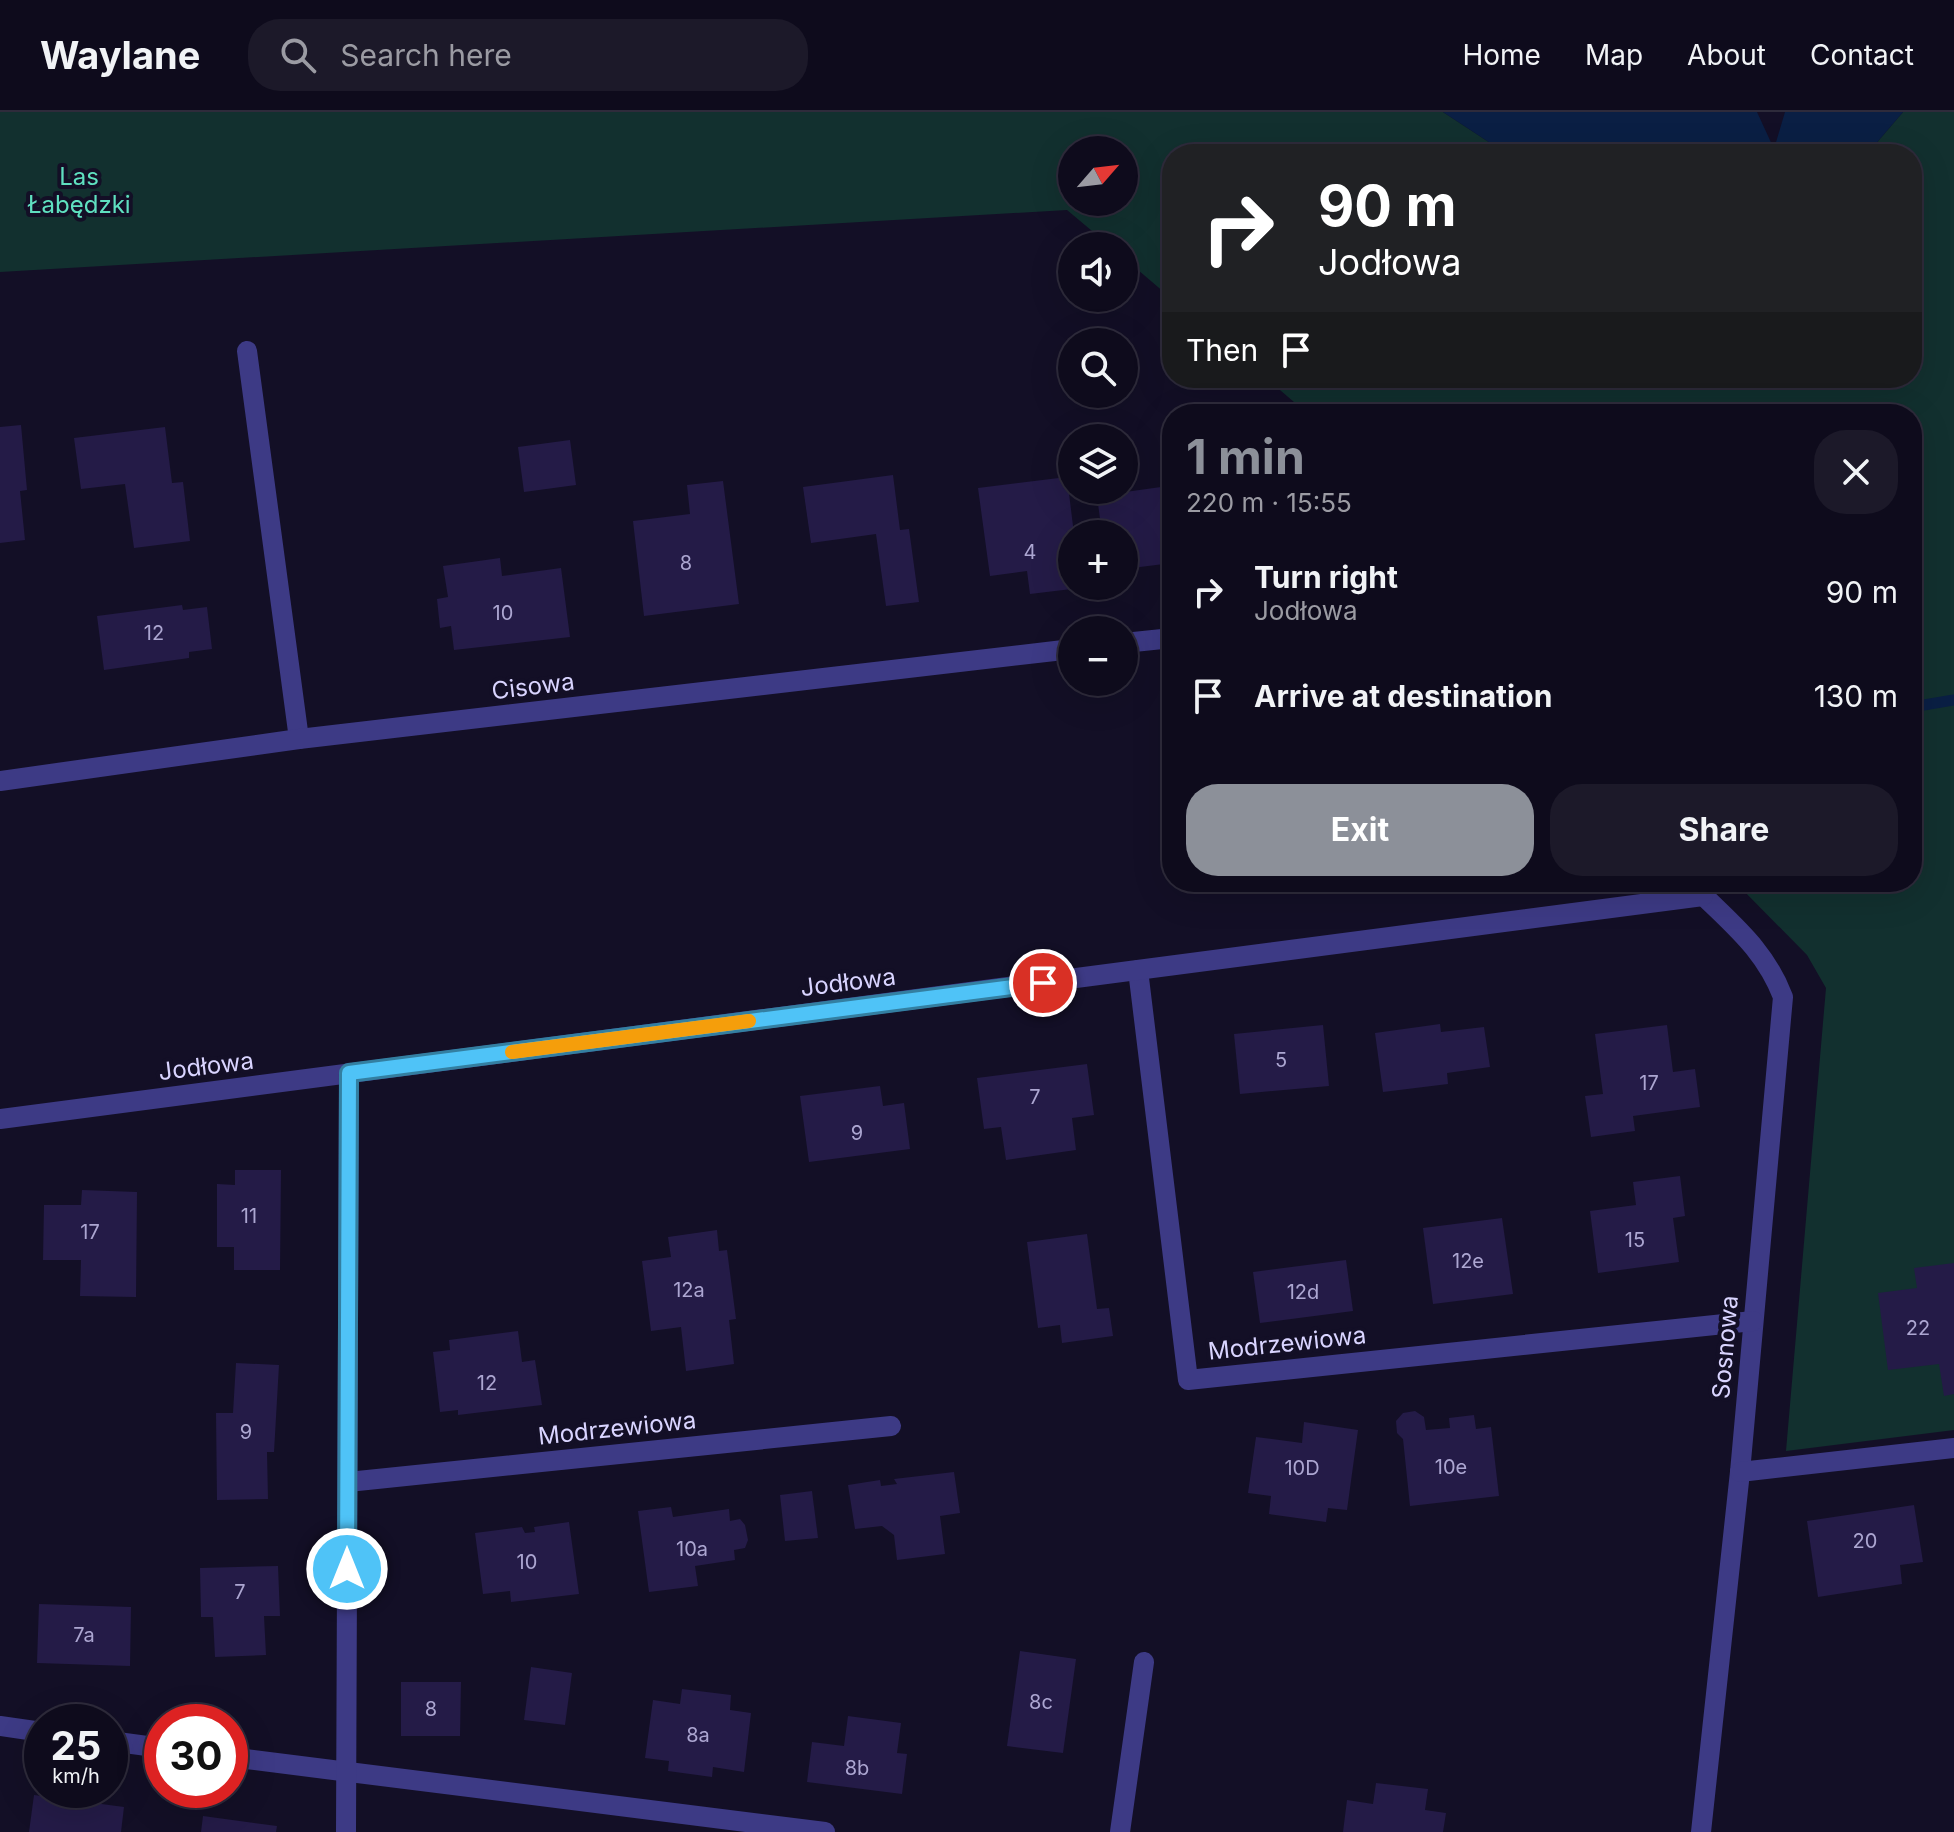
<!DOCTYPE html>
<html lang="en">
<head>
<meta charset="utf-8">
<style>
  body { margin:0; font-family:Inter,sans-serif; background:#1c1929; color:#f1f3f6; height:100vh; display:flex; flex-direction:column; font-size:30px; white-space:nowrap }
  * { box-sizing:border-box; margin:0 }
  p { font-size:26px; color:#9b9ba3 }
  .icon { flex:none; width:44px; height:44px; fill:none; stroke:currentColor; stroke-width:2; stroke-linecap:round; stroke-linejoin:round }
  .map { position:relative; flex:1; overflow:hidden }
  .side { position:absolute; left:1162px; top:292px; width:760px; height:488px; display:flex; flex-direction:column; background:#0e0b1c; border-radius:32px; box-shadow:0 8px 32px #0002,0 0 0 2px #2e2b3b }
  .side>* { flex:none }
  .banner { position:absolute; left:1162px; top:32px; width:760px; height:244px; border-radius:32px; box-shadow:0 8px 32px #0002,0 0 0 2px #2e2b3b; background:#202124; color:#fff; overflow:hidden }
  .needle { width:52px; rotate:62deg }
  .controls { position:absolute; left:1058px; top:24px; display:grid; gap:16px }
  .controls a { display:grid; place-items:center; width:80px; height:80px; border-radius:50%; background:#0e0b1c; box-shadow:0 8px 32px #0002,0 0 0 2px #2e2b3b; font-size:40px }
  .speed { position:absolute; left:24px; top:1592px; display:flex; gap:16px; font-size:40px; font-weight:700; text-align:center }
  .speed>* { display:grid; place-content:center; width:104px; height:104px; border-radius:50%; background:#0e0b1c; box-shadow:0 8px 32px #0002,0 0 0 2px #2e2b3b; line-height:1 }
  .speed small { font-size:20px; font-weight:400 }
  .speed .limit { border:12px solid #d22; background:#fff; color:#111 }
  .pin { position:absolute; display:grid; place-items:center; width:68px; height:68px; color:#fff; margin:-34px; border:4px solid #fff; border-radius:50%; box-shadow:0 2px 8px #0007 }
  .me { position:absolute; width:88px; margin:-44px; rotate:0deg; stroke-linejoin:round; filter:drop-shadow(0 0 6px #0008) }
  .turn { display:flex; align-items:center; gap:28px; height:168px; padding:0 24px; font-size:36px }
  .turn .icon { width:104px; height:104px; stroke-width:2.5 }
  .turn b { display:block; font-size:56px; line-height:68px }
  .then { display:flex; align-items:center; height:76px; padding:0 24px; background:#0003; gap:16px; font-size:30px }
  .round { display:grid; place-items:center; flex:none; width:84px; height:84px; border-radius:32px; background:#1c1929 }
  .summary { display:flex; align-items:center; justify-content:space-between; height:136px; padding:0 24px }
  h1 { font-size:48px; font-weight:700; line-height:60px; color:#8c9099 }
  .button { display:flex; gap:16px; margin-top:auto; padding:16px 24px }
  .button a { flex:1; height:92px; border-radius:32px; background:#8c9099; color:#fff; font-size:32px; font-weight:700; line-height:92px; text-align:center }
  .button a+a { background:#1c1929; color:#f1f3f6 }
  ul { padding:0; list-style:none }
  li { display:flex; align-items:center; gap:24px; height:104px; padding:0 24px }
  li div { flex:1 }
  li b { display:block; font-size:30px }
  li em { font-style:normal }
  header { display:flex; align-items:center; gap:48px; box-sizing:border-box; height:112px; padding:0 40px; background:#0e0b1c; border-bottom:2px solid #2e2b3b }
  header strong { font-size:38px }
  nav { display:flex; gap:44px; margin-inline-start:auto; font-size:28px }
  .search { width:560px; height:72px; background:#1c1929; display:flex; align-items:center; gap:20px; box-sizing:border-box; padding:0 28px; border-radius:32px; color:#9b9ba3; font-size:30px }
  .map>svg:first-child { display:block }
  .green { fill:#12302f; fill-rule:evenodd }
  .water { fill:#0a1f44 }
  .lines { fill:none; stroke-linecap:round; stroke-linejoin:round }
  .stream { stroke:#0a1f44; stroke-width:11 }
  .building { fill:#241b47 }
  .minor { stroke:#3d3a85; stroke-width:20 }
  .route-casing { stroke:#337fa1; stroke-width:20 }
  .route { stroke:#4fc3f7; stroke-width:14 }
  .slow { stroke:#f59e0b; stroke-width:14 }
  .labels { text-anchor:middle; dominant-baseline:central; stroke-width:8; stroke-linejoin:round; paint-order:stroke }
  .number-label { font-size:20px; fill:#aca6d1 }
  .park-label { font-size:24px; fill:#5fe0c0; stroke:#130f26 }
  .street-label { font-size:24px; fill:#d9d4ff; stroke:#130f26 }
</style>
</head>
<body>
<header>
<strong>Waylane</strong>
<div class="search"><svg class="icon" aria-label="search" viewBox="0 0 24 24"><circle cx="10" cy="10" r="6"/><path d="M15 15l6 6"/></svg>Search here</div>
<nav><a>Home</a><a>Map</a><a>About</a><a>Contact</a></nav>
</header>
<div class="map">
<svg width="1954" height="1720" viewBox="0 0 1954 1720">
  <rect width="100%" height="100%" fill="#130f26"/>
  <g class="green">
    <path d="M0,0H1443L1507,42H1172V187L1124,146V134H1110L1067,98L0,160ZM1072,38H1124V90H1072Z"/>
    <path d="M1903,0H1954V1318L1786,1339L1826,876L1807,843L1735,770H1912V302H1308L1266,266H1912V42H1867Z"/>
  </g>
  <path class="water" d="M1443,0H1757L1774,37L1785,0H1903L1867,42H1507Z"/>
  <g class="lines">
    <path class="stream" d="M1912,595L1954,588"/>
  </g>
  <g class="building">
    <path d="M21,313L27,378L20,379L25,428L0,431V315Z"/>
    <path d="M165,315L172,371L183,370L190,429L134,436L125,372L81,377L74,326Z"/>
    <path d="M570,328L576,373L524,380L518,335Z"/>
    <path d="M893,363L900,418L909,417L919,490L886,494L876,422L811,431L803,375Z"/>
    <path d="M1067,365L1074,422H1072V474L1080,476L1030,482L1027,459L990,464L978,376Z"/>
    <path d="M723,369L739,492L644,504L633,409L690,402L687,373Z"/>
    <path d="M1168,374L1170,386H1172V451L1124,457V422H1102L1097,384Z"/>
    <path d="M500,446L502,464L561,456L570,525L454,538L451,514L440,516L437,487L448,485L443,454Z"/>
    <path d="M182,493L183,498L207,495L212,537L189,540V546L104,558L97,504Z"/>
    <path d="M1440,912L1441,920L1484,915L1490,955L1447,961L1448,972L1383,980L1375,921Z"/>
    <path d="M1323,913L1329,974L1240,982L1234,922Z"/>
    <path d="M1667,913L1673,960L1695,957L1700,995L1633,1004L1635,1019L1591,1025L1585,984L1603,982L1595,922Z"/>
    <path d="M1087,952L1094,1003L1072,1006L1076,1038L1006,1048L1001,1015L984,1017L977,966Z"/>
    <path d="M880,974L883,994L904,991L910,1037L809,1050L800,984Z"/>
    <path d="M235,1058H281L280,1158H234V1135H217V1072L235,1073Z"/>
    <path d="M1680,1064L1685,1104L1673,1106L1679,1150L1598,1161L1590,1099L1636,1093L1633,1070Z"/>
    <path d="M82,1078L137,1080L136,1185L80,1184L81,1148H43L44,1093H81Z"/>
    <path d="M1502,1106L1513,1182L1433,1192L1423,1116Z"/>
    <path d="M717,1118L719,1139L727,1138L736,1207L729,1208L734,1252L686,1259L681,1215L651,1219L642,1149L671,1145L668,1125Z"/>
    <path d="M1087,1122L1097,1197L1109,1196L1113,1224L1062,1231L1060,1213L1038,1216L1027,1130Z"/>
    <path d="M1346,1148L1353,1199L1260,1211L1253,1160Z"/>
    <path d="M1954,1151V1282L1944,1284L1939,1252L1888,1258L1878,1181L1917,1176L1914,1156Z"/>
    <path d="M518,1219L522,1250L535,1248L542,1293L458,1303V1298L440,1300L433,1240L450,1238L449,1228Z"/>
    <path d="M236,1251L279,1253L274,1340H267L268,1387L217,1388L216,1301H233Z"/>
    <path d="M1415,1299L1424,1305L1426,1318L1450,1316L1449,1306L1474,1303L1476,1317L1491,1315L1499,1384L1410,1394L1403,1327L1397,1321L1396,1309L1403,1301Z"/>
    <path d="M1304,1310L1358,1318L1347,1398L1328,1396L1326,1410L1269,1402L1271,1384L1248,1381L1256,1325L1302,1331Z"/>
    <path d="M954,1360L960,1401L940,1404L945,1442L897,1448L894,1423L882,1414L855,1417L848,1373L880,1368L881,1374L897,1372L894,1367Z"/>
    <path d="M812,1379L818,1426L785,1429L780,1383Z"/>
    <path d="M1914,1393L1923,1450L1900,1453L1902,1472L1818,1485L1807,1409Z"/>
    <path d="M671,1395L673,1405L729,1397L730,1409L740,1407L745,1413L748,1428L745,1436L734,1438L735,1448L695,1454L698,1474L649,1480L638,1399Z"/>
    <path d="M569,1410L579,1482L511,1490L510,1479L483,1482L475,1421L522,1415L525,1421L535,1420L534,1415Z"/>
    <path d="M278,1454L280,1504H264L266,1543L215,1545L213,1505H201L200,1456Z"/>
    <path d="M39,1492L131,1495L130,1554L37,1551Z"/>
    <path d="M1020,1539L1076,1547L1063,1641L1007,1634Z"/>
    <path d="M531,1555L572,1561L565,1613L524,1608Z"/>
    <path d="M401,1570H461L460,1624H401Z"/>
    <path d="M682,1577L731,1583L730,1598L751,1601L744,1660L713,1655L712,1665L668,1659L669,1649L645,1646L653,1588L680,1592Z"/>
    <path d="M848,1604L901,1611L897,1641L907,1642L902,1682L807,1670L812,1630L844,1634Z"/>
    <path d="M1376,1671L1428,1677L1425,1698L1446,1701L1443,1720H1343L1347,1688L1373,1692Z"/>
    <path d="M34,1683L124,1695L121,1720H29Z"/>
    <path d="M203,1704L277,1714L276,1720H201Z"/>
  </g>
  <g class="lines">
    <g class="minor">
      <path d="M247,239L299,627"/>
      <path d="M1124,531L1172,526"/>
      <path d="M0,669L299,627L1072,537"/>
      <path d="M1690,770C1727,809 1763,833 1783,885L1740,1360L1701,1720"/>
      <path d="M1138,858L1188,1268L1753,1209"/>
      <path d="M0,1007L1703,784"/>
      <path d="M1740,1360L1954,1336"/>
      <path d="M348,1370L891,1314"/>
      <path d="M0,1614L42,1620"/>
      <path d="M110,1629L162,1636"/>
      <path d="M230,1645L825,1720"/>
      <path d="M346,1720L349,961"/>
      <path d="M1120,1720L1144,1550"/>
    </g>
  </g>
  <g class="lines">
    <g class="route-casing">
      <path id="route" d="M347,1457L349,961L1043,871"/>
    </g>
    <use href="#route" class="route"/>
    <path class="slow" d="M512,940L749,909"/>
  </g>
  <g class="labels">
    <g class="number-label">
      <text x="1030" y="440">4</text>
      <text x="686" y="451">8</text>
      <text x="503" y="501">10</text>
      <text x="154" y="521">12</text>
      <text x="1281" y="948">5</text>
      <text x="1649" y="971">17</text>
      <text x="1035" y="985">7</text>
      <text x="857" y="1021">9</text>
      <text x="249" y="1104">11</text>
      <text x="90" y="1120">17</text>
      <text x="1635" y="1128">15</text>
      <text x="1468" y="1149">12e</text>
      <text x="689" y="1178">12a</text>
      <text x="1303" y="1180">12d</text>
      <text x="1918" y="1216">22</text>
      <text x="487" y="1271">12</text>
      <text x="246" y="1320">9</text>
      <text x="1451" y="1355">10e</text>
      <text x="1302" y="1356">10D</text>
      <text x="1865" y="1429">20</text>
      <text x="692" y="1437">10a</text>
      <text x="527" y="1450">10</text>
      <text x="240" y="1480">7</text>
      <text x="84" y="1523">7a</text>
      <text x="1041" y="1590">8c</text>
      <text x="431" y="1597">8</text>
      <text x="698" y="1623">8a</text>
      <text x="857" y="1656">8b</text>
    </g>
    <g class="park-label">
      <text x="79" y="64">Las<tspan x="79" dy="28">Łabędzki</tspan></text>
    </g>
    <g class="street-label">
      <text transform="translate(533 574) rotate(-7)">Cisowa</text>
      <text transform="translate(848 870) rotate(-7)">Jodłowa</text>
      <text transform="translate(206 954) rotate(-7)">Jodłowa</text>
      <text transform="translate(1287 1231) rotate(-6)">Modrzewiowa</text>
      <text transform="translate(1725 1235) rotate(-85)">Sosnowa</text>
      <text transform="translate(617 1316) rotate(-6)">Modrzewiowa</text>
    </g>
  </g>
</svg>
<div class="controls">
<a><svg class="needle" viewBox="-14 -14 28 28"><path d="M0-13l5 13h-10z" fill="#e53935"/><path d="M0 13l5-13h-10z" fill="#9b9ba3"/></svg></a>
<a><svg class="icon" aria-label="sound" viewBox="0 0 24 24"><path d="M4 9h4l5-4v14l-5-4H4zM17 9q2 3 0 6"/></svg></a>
<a><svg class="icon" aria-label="search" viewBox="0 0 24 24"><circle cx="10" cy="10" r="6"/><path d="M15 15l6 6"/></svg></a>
<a><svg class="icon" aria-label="layers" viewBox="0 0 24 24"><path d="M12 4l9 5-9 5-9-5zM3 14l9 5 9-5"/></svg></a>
<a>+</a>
<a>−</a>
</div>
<div class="speed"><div>25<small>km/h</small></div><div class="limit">30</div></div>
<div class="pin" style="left:1043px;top:871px;background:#d93025"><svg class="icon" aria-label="arrive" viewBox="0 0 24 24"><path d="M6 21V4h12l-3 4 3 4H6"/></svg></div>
<svg class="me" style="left:347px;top:1457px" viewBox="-20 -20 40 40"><circle r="17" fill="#4fc3f7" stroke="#fff" stroke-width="3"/><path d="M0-11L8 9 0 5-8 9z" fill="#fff"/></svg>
<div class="banner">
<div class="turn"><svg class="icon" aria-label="right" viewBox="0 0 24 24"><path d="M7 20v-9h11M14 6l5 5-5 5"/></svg><div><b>90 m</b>Jodłowa</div></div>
<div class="then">Then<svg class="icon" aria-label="arrive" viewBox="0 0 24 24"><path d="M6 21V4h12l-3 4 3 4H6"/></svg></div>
</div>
<section class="side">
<div class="summary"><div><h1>1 min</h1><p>220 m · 15:55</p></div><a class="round"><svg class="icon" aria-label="close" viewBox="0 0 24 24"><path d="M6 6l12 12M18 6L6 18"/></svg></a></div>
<ul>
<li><svg class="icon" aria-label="right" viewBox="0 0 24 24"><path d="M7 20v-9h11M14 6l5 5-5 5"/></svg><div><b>Turn right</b><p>Jodłowa</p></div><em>90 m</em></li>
<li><svg class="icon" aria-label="arrive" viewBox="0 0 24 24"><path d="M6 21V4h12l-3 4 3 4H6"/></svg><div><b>Arrive at destination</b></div><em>130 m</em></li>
</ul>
<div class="button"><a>Exit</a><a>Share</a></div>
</section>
</div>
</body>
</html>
